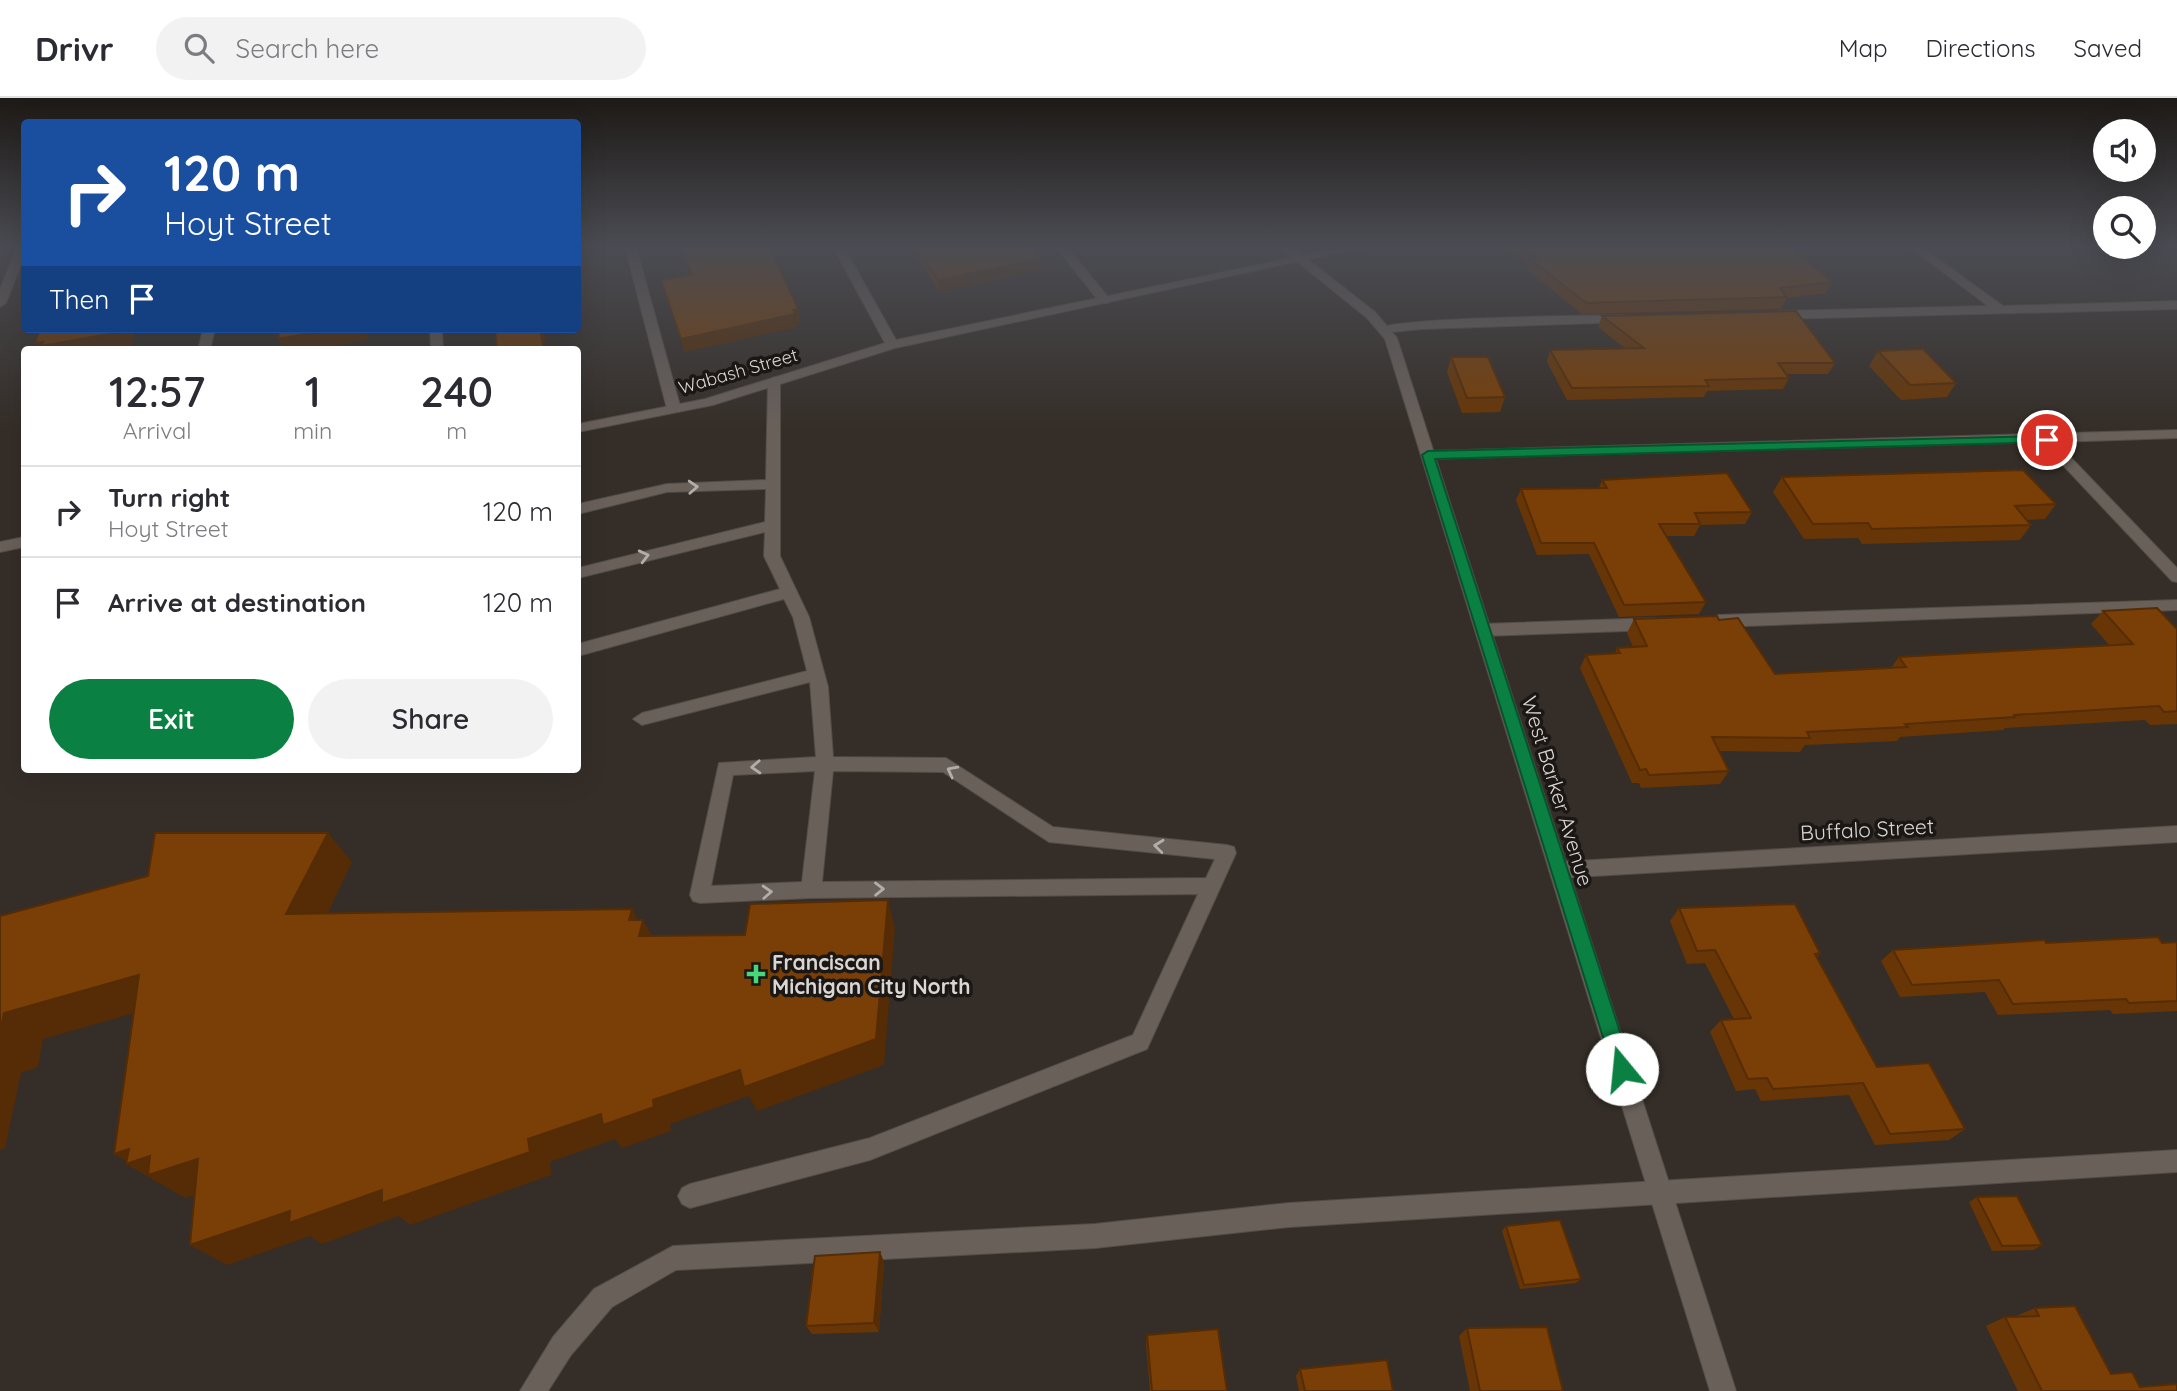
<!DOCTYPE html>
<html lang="en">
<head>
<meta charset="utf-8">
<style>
  body { margin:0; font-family:Quicksand,sans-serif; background:#f2f2f3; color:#2b2b33; height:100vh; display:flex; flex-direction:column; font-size:26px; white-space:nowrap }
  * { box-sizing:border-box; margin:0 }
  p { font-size:23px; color:#7c7c81 }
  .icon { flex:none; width:38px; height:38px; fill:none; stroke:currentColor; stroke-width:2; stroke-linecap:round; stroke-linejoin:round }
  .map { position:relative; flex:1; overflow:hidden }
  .drawer { position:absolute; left:21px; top:248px; width:560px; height:427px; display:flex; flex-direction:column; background:#fff; border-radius:7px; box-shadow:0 7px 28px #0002 }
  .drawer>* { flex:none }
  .guide { position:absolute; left:21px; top:21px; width:560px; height:214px; border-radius:7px; box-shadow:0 7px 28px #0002; background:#1a4fa0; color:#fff; overflow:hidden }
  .controls { position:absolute; left:2093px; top:21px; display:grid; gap:14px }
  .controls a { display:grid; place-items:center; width:63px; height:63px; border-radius:50%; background:#fff; box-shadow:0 7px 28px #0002; font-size:35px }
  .pin { position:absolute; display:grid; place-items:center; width:60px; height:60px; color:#fff; margin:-30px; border:4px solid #fff; border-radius:50%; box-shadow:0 2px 7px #0007 }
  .me { position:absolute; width:77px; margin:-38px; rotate:343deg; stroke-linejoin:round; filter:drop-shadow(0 0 5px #0008) }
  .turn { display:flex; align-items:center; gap:24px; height:147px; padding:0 28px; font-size:32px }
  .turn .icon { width:91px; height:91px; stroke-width:2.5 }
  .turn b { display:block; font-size:49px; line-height:60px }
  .then { display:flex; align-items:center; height:66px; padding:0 28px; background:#0003; gap:14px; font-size:26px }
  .eta { display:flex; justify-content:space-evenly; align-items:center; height:119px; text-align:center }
  .eta b { font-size:42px; font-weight:600; line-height:49px }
  .cta { display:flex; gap:14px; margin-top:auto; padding:14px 28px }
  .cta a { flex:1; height:80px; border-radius:42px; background:#0b8043; color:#fff; font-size:28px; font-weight:600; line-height:80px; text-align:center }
  .cta a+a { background:#f2f2f3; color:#2b2b33 }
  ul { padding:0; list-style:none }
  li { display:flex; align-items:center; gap:21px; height:91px; padding:0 28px; border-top:2px solid #e1e1e2 }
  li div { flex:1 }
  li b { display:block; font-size:26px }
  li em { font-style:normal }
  header { display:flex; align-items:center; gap:42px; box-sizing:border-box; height:98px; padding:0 35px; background:#fff; border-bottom:2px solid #e1e1e2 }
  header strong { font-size:33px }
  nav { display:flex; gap:38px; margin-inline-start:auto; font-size:24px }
  .search { width:490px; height:63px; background:#f2f2f3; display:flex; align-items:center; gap:18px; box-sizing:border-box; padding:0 24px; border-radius:38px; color:#7c7c81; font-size:26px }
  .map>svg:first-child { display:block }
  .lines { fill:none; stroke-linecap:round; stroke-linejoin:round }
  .service-casing { stroke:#524c47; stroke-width:2 }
  .minor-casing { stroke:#524c47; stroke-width:2 }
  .tertiary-casing { stroke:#524c47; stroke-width:2 }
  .service { fill:#69605a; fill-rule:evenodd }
  .minor { fill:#69605a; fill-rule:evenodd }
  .tertiary { fill:#69605a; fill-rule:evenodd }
  .wall { fill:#683606 }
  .shaded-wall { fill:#552c05 }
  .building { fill:#793f07; stroke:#552c05; stroke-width:2 }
  .oneway { stroke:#b3ada9 }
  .route { fill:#0b8043; stroke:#07532c; stroke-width:2 }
  .poi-dot { fill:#46d779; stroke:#1a1714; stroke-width:2.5 }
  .labels { text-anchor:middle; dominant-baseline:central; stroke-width:7; stroke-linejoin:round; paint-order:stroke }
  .far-street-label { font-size:18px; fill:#dbd6d3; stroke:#1a1714 }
  .street-label { font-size:21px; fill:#dbd6d3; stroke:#1a1714 }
  .poi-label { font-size:21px; font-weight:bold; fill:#dbd6d3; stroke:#1a1714; text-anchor:start }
</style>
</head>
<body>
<header>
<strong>Drivr</strong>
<div class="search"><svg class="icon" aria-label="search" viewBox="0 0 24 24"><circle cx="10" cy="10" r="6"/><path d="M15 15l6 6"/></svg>Search here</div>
<nav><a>Map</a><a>Directions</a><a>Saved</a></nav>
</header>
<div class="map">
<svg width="2177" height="1293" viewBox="0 0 2177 1293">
  <rect width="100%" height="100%" fill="#352e28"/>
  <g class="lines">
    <g class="service-casing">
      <g id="service">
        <path d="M625,149H636L681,311L679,314H669L667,311Z"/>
        <path d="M1056,149H1067L1108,199V205H1100Z"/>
        <path d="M1910,149H1922L2003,208L2177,203V211L1778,221L1772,217L1778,213L1988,208Z"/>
        <path d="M1624,217L1628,218V224L1421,231L1383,235L1377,231C1392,219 1589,218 1624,217Z"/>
        <path d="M203,231H215L210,252H198Z"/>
        <path d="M774,279L780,283V458L809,519L828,589L833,659L946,660L1053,729L1227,747L1234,749L1236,755L1147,951L870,1062L690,1110L682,1106L678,1098L682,1090L690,1086L870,1040L1133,937L1198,796L811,800L700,805L693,803L690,797L719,665L816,659L810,584L642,627L633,621L642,615L807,573L793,519L784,501L578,558V546L780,491L764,458L765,434L578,480V470L765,424L766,391L667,394L578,416V406L667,386L766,382L768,283ZM815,673L802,784L711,788L733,677ZM833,673L943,674L1049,744L1215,761L1206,780L822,784Z"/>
        <path d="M2177,502V512L1718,529L1710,523L1718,517Z"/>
        <path d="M1655,520L1663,526L1655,532L1483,538L1475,532L1483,526Z"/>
        <path d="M2177,1052V1074L1289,1129L1095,1150L676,1172L612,1209L571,1257L548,1293H520L553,1239L594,1191L673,1148L1095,1126L1289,1105Z"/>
      </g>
    </g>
    <g class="minor-casing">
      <g id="minor">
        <path d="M17,149H24V159L6,205L0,209V191Z"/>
        <path d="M833,149H844L896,242L1344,149H1365L895,250L713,307L578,334V326L705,301L885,245Z"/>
        <path d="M430,231H442L443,252H431Z"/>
        <path d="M2177,332V340L2056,344L2177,470V484L2172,483L2041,344L1428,361L1421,357L1428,353Z"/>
        <path d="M24,439V449L0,454V444Z"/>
        <path d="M2177,728V744L1559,780L1552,778L1549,772L1552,766L1559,764Z"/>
      </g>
    </g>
    <g class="tertiary-casing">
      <path id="tertiary" d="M1279,149H1292L1375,214L1397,240L1736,1293H1710L1385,241L1367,220Z"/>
    </g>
    <use href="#service" class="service"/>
    <use href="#minor" class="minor"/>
    <use href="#tertiary" class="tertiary"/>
  </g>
  <g class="wall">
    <path d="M916,149L1041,172L939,194L917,159Z"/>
    <path d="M1505,149H1790L1832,184L1826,195L1787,200L1781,211L1582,216L1527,172L1528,167Z"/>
    <path d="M1602,218L1835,265L1828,276H1786L1789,280L1783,291L1707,293L1704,299L1567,302L1547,264L1550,252L1626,251L1598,229Z"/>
    <path d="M1878,253L1956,285L1947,299L1901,302L1869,268Z"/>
    <path d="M1451,259L1505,299L1500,314L1462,315L1447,274Z"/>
    <path d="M1782,379L2056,406L2045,421L2027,422L2031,427L2020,442L1862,446L1858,440L1804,441L1773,394Z"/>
    <path d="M1602,382L1752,414L1745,426L1700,427L1694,438H1666L1706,504L1699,516L1619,519L1589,456L1537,457L1516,402L1521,391L1599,390Z"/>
    <path d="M2103,513L2177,531V626L2150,627L2145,622L2005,630L2003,632L1900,639L1897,643L1805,647L1800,654L1719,653L1729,673L1720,686L1641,690L1639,685H1632L1580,570L1586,557L1615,555L1617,550L1633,549L1627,535L1634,521L1719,522L1775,576L1891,570L1899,559L2109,547L2091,526Z"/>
    <path d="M1679,810L1820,855L1817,859L1877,969L1965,1031L1949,1042L1875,1047L1849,997L1761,1003L1755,991L1736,993L1710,934L1721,922L1734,921L1705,865L1687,866L1670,823Z"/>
    <path d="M2177,844V913L2113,916L2110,912L1998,917L1985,894L1900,899L1881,863L1893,852L2046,845Z"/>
    <path d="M1977,1099L2042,1147L2033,1152L1992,1153L1969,1104Z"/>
    <path d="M1506,1128L1581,1181L1576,1185L1520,1191L1502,1133Z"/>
    <path d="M880,1154L884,1164L879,1234L812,1236L806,1228Z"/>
    <path d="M2035,1210L2111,1276L2140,1289L2177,1293H2018L1986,1228L2005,1219L2016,1218Z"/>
    <path d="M1467,1230L1563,1293H1470L1459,1238Z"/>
    <path d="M1147,1237L1227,1293H1150L1146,1246Z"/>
    <path d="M1300,1271L1393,1293H1299L1296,1278Z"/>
  </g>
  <g class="shaded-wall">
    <path d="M1041,161V172L939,194L938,182Z"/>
    <path d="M798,211L801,224L797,225L798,229L684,254L681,241Z"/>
    <path d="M121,231H140V234H135L131,250L119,252H40L35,245Z"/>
    <path d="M333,231H367V242L314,252H284L278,241Z"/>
    <path d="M540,231H554V232L544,234L547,252H544Z"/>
    <path d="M328,735L352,764L314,844L286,816Z"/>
    <path d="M888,802L895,830L884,967L757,1013L749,998L670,1026L671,1033L622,1050L615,1041L550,1064L551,1077L410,1127L399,1118L322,1146L310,1138L227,1167L190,1147L290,1113L382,1092L601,1016L653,1002Z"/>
    <path d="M632,811L642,829L643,822L659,850L655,866L629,822Z"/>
    <path d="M139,877L173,904L43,941L38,969L21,975L5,1050L0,1052V934L4,915Z"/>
    <path d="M129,1051L150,1058L198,1061L233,1084L185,1100L126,1066L130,1065L114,1056Z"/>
    <path d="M880,1154L884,1164L879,1234L874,1225Z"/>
  </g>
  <g class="building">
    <path d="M681,149H770L798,211L793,212L795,216L681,241L661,182L692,177Z"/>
    <path d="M916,149H1032L1041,161L938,182Z"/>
    <path d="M1522,149H1790L1832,184L1780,190L1787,199L1586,205L1530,161L1536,159Z"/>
    <path d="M1796,213L1835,265H1778L1789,280L1705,282L1709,288L1572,290L1550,252L1644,250L1602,218Z"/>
    <path d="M40,231H121L120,234L41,248L43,244L35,245Z"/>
    <path d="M279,231H333L278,241Z"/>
    <path d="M495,231H540L544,252H497Z"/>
    <path d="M1923,251L1956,285L1910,287L1878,253Z"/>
    <path d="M1451,259H1488L1505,299L1467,300Z"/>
    <path d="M2023,372L2056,406L2015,408L2031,427L1872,431L1868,425L1813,426L1782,379Z"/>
    <path d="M1727,375L1752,414L1695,415L1700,426H1659L1706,504L1624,507L1594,445H1541L1521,391L1607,390L1602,382Z"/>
    <path d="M2157,510L2177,531V613L2164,614L2159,608L2014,617L2015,619L1905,626L1908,629L1807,634L1810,640L1712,639L1729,673L1649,677L1646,671L1640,672L1586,557L1620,555L1617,550L1647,548L1634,521L1717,518L1719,522L1738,520L1775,576L1906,569L1899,559L2133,546L2103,513Z"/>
    <path d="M155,735H328L286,816L632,811L629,822H643L639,838L745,837L750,806L888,802L876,941L744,989L740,972L653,1002L654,1009L603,1027L601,1016L528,1041L530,1054L382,1105V1092L289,1125L290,1113L190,1147L198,1061L148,1077L150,1058L126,1066L129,1051L114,1056L139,877L4,915L0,934V818L148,778Z"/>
    <path d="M1795,806L1820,855L1815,856L1877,969L1929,965L1965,1031L1890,1036L1863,985L1773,991L1767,980L1748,981L1721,922L1751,920L1715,852L1697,853L1679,810Z"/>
    <path d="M2158,839L2162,845L2177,844V903L2129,905L2126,901L2013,906L1999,882L1912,887L1893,852L2045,842L2046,845Z"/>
    <path d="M2017,1098L2042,1147L2002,1148L1977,1099Z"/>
    <path d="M1560,1122L1581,1181L1524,1187L1506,1128Z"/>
    <path d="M880,1154L874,1225L806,1228L815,1158Z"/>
    <path d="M2075,1208L2111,1276L2132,1274L2140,1289L2177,1286V1293H2042L2005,1219L2039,1218L2035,1210Z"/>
    <path d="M1547,1229L1563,1293H1480L1467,1230Z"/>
    <path d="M1218,1231L1227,1293H1152L1147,1237Z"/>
    <path d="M1387,1262L1393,1293H1305L1300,1271Z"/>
  </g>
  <defs><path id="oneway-chevron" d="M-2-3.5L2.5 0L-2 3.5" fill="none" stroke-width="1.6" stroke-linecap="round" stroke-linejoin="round" transform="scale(1.75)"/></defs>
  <g class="oneway">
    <use href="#oneway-chevron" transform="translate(693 389) rotate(-3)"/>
    <use href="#oneway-chevron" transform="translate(644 458) rotate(-14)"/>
    <use href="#oneway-chevron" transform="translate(756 669) rotate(177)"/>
    <use href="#oneway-chevron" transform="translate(952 673) rotate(-152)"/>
    <use href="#oneway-chevron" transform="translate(1159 748) rotate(-174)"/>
    <use href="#oneway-chevron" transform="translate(879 791) rotate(-1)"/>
    <use href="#oneway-chevron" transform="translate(767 794) rotate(-3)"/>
  </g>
  <linearGradient id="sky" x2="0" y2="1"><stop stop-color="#1d1916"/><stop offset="0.45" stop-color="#4b4c53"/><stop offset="1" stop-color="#4b4c53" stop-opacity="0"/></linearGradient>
  <rect width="2177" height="330" fill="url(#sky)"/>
  <path class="route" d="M2047,338L2054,342L2052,344L1435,361L1632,971L1629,978L1622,980L1615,978L1422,357L1428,353Z"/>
  <path class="poi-dot" d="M752.5 865.5h7v7h7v7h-7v7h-7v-7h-7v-7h7z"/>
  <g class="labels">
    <g class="far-street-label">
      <text transform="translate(738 273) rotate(-16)">Wabash Street</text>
    </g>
    <g class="street-label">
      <text transform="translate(1558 693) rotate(73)">West Barker Avenue</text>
      <text transform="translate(1867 731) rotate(-3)">Buffalo Street</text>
    </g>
    <g class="poi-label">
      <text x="772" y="864">Franciscan<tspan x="772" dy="24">Michigan City North</tspan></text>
    </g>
  </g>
</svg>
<div class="controls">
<a><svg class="icon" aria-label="sound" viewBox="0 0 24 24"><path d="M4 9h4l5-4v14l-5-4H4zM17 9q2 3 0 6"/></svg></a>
<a><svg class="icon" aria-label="search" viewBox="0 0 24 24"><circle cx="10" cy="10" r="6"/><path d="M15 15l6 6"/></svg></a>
</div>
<div class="pin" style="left:2047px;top:342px;background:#d93025"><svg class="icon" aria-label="arrive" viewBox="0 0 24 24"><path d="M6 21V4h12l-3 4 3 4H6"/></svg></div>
<svg class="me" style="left:1622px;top:971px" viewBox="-20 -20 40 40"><circle r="19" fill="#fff"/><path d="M0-13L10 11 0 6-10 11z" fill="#0b8043"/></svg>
<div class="guide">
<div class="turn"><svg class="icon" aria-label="right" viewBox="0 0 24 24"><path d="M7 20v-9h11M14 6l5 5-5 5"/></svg><div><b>120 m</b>Hoyt Street</div></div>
<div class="then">Then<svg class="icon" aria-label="arrive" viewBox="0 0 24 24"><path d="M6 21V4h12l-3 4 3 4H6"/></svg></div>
</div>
<section class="drawer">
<div class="eta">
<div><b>12:57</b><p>Arrival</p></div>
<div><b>1</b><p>min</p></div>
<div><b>240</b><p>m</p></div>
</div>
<ul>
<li><svg class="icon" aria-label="right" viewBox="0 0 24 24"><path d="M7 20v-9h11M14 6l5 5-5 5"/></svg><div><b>Turn right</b><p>Hoyt Street</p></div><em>120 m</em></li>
<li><svg class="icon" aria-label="arrive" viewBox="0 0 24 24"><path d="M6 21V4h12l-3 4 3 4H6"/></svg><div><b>Arrive at destination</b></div><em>120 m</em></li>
</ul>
<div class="cta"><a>Exit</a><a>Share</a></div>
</section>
</div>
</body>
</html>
